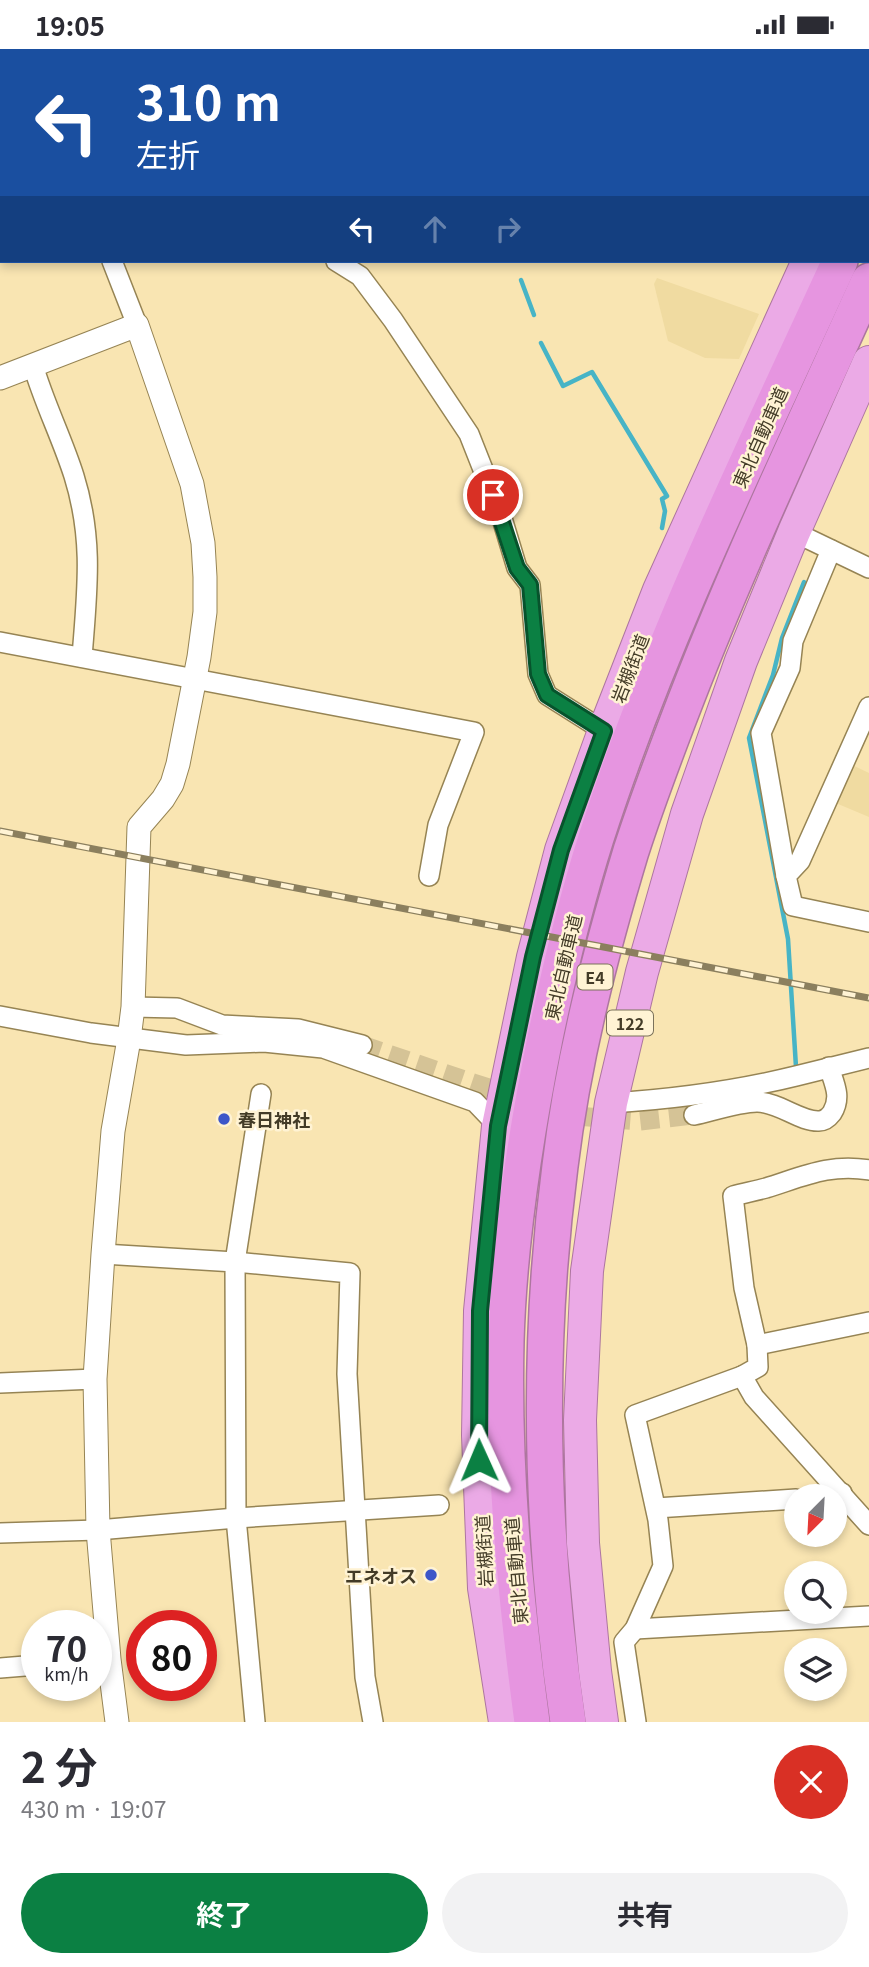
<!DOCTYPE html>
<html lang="ja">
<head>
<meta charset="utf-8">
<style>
  body { margin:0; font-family:Georgia,"Noto Sans JP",serif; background:#f2f2f3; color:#2b2b33; height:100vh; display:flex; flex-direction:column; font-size:26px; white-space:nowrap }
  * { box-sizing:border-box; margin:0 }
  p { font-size:23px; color:#7c7c81 }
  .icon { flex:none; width:38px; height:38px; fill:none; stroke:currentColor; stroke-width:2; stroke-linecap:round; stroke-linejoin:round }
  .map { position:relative; height:1673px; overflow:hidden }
  .side { display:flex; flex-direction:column; background:#fff; flex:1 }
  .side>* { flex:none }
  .guide { position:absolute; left:0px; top:0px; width:870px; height:214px; box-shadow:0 4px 10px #0003; background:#1a4fa0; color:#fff; overflow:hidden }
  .needle { width:46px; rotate:204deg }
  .tools { position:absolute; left:784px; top:1435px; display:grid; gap:14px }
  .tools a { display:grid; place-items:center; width:63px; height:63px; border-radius:50%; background:#fff; box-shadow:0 4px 10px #0003; font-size:35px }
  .speed { position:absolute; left:21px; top:1561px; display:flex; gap:14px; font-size:35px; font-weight:700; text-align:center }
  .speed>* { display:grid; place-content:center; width:91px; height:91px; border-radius:50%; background:#fff; box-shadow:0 4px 10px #0003; line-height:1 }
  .speed small { font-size:18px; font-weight:400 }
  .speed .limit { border:10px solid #d22; background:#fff; color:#111 }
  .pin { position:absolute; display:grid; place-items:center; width:60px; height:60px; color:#fff; margin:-30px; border:4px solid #fff; border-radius:50%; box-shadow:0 2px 7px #0007 }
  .me { position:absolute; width:77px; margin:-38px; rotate:359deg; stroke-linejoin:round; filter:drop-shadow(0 0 5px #0008) }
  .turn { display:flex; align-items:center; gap:24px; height:147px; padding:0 21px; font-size:32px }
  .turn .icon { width:91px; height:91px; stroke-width:2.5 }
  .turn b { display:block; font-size:49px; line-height:60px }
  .lanes { display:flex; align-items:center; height:66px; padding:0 21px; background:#0003; justify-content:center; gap:35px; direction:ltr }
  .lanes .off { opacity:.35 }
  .round { display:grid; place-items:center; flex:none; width:74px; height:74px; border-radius:37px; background:#f2f2f3 }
  .head { display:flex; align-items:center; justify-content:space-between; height:119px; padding:0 21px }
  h1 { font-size:42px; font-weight:700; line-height:52px }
  .action { display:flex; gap:14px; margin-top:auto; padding:14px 21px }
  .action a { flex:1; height:80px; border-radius:42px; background:#0b8043; color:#fff; font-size:28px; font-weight:700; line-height:80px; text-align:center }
  .action a+a { background:#f2f2f3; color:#2b2b33 }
  .status { display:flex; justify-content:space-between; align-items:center; height:49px; padding:0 35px; background:#fff; direction:ltr }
  .status svg { height:19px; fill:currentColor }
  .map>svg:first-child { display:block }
  .built { fill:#f0dba1 }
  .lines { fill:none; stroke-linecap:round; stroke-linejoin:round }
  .stream { stroke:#47b4c6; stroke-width:4.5 }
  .minor-tunnel { stroke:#d5c396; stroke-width:19; stroke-dasharray:19 10; stroke-linecap:butt }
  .minor-casing { stroke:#968454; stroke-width:22 }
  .tertiary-casing { stroke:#968454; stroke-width:25 }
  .trunk-casing { stroke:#ad769f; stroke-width:34 }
  .motorway-casing { stroke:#ad769f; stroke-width:38 }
  .minor { stroke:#fff; stroke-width:19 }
  .tertiary { stroke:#fff; stroke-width:23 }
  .trunk { stroke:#ebaae6; stroke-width:32 }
  .motorway { stroke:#e695e0; stroke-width:35 }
  .rail-casing { stroke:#8b7f5e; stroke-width:7 }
  .rail { stroke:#fff3d4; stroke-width:4.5; stroke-dasharray:13; stroke-linecap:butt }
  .route-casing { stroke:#07532c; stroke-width:18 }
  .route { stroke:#0b8043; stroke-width:12 }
  .poi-dot { fill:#3d56c9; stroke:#fff3d4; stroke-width:2.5 }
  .labels { text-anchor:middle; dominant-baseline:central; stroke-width:5; stroke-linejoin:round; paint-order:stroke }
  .shield { fill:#fff3d4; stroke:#7b725b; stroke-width:2 }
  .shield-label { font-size:16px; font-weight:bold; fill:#433b27 }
  .street-label { font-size:18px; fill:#433b27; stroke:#fff3d4 }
  .poi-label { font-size:18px; font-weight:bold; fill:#433b27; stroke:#fff3d4; text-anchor:start }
</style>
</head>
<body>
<div class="status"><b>19:05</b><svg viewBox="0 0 49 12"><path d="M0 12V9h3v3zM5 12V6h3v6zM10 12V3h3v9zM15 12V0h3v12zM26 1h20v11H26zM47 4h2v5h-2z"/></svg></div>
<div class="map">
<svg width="869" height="1673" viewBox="0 0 869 1673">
  <rect width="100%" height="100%" fill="#f9e5b2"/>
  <g class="built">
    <path d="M657,229L759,265L739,310L705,309L668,292L654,235Z"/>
    <path d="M848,714L869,724V768L831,752Z"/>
  </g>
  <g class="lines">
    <g class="stream">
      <path d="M467,2L468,0"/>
      <path d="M521,231L534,266"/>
      <path d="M541,294L563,337L592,323L667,447L662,450L665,462L662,479"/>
      <path d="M796,1018L788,890L749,689L773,626L782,589L804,533"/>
    </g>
    <g class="minor-tunnel">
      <path d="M820,2V0"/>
      <path d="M362,996L473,1034L576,1067L640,1072L694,1066"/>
    </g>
    <g class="minor-casing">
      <g id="minor">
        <path d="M728,0L733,2"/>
        <path d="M596,2L597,0"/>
        <path d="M676,2L677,0"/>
        <path d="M112,212L137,276"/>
        <path d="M336,212L360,227L393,271L469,385L501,466L517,519L530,536L538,625L547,646L604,682"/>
        <path d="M33,316C44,354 62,389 74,427C94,491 87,543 82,608"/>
        <path d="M794,483L869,519"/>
        <path d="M0,593L474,683L438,776L429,827"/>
        <path d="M869,658L800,812L786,827L793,857L869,873"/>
        <path d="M786,827L761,684L790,619L793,592L831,501"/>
        <path d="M133,958L177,959L222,976L298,980L362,996"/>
        <path d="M0,967L91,984L186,996L264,993L323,999L475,1053L498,1077"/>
        <path d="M261,1045L235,1213L350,1224L347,1325L365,1628L373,1673"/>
        <path d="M611,1054C673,1050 735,1042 796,1027C820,1021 844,1015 869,1009"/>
        <path d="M694,1066C712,1062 740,1053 757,1053C779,1053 800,1073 819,1072C824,1072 829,1068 832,1064C842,1048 834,1034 829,1018"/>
        <path d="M103,1205L235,1213L236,1469L255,1673"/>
        <path d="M757,1296L869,1273"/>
        <path d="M742,1327L754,1348L869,1476"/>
        <path d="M0,1334L95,1330"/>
        <path d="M819,1447L842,1444"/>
        <path d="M656,1459L796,1450"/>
        <path d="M0,1484L98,1481L236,1469L439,1456"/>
        <path d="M635,1580L869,1567"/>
        <path d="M0,1619L37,1616"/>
        <path d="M636,1673L624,1593L635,1580L663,1517L658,1471L635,1366L742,1327L758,1318L757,1296L744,1239L733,1147C744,1144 755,1142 766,1139C802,1128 830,1114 869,1121"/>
      </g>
    </g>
    <g class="tertiary-casing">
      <g id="tertiary">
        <path d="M794,0L799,2"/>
        <path d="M868,28H869"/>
        <path d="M0,329L137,276L192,435L203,494L205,528V563L199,608L178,715L172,735L163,750L139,778L133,958L129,990L113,1082L103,1205L95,1330L98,1481L109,1610L117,1673"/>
      </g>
    </g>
    <g class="trunk-casing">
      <g id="trunk">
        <path d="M868,81L869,79"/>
        <path d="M505,1673L484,1539L478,1386L480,1262L498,1077L533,908L561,801L604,682L659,541L808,212"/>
        <path d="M602,1673L595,1622L583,1494L580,1371L587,1222L611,1054L642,923L687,765L741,612L794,483L869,313"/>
      </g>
    </g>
    <g class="motorway-casing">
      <g id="motorway">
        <path d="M868,149L869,147"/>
        <path d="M532,1673C515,1547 503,1420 506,1292C509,1190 525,1089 545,989C559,922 575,855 596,789C660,590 753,402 840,212"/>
        <path d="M568,1673C541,1490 536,1301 560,1117C573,1010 600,905 631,802C645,759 661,716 677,674C734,523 803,378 869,232"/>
      </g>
    </g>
    <use href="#minor" class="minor"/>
    <use href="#tertiary" class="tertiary"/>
    <use href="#trunk" class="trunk"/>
    <use href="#motorway" class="motorway"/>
    <g class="rail-casing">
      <path id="rail" d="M0,782L869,949"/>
    </g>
    <use href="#rail" class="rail"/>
  </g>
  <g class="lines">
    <g class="route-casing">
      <path id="route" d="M479,1411L480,1262L498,1077L533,908L561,801L604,682L547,646L538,625L530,536L517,519L493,446"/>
    </g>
    <use href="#route" class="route"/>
  </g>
  <g class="poi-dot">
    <circle cx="224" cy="1070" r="7"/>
    <circle cx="431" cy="1526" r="7"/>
  </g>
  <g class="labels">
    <g class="shield">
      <rect x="577.5" y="915.5" width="35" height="25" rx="5"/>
      <rect x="607" y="961.5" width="46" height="25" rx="5"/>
    </g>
    <g class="shield-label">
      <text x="595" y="928">E4</text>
      <text x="630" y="974">122</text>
    </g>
    <g class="street-label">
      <text transform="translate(759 388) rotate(-66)">東北自動車道</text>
      <text transform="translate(629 619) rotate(-69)">岩槻街道</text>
      <text transform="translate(562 918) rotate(-77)">東北自動車道</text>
      <text transform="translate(483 1502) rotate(-93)">岩槻街道</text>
      <text transform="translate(515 1522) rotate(-95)">東北自動車道</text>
    </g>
    <g class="poi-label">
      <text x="238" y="1070">春日神社</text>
      <text x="417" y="1526" text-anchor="end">エネオス</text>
    </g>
  </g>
</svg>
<div class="tools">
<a><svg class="needle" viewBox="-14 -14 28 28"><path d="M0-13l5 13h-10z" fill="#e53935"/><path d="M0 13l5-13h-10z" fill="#7c7c81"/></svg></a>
<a><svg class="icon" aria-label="search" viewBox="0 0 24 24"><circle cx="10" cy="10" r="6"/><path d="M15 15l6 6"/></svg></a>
<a><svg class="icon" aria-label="layers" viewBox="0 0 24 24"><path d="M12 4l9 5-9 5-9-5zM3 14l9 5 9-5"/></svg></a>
</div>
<div class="speed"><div>70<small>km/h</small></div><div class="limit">80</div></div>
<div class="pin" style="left:493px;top:446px;background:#d93025"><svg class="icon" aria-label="arrive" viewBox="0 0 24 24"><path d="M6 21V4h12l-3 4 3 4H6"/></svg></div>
<svg class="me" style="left:479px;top:1411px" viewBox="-20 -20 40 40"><path d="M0-17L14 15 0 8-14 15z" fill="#0b8043" stroke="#fff" stroke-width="4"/></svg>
<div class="guide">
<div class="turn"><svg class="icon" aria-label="left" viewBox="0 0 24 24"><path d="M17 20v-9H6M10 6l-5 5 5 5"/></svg><div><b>310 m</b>左折</div></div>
<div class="lanes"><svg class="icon" aria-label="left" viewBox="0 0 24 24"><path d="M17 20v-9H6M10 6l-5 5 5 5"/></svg><svg class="icon off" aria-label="ahead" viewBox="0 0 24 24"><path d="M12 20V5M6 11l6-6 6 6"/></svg><svg class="icon off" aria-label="right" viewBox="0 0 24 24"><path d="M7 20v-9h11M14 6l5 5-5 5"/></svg></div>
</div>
</div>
<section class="side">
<div class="head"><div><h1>2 分</h1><p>430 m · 19:07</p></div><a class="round" style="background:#d93025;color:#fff"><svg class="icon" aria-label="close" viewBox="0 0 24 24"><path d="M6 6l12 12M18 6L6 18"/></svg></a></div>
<div class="action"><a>終了</a><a>共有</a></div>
</section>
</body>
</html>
